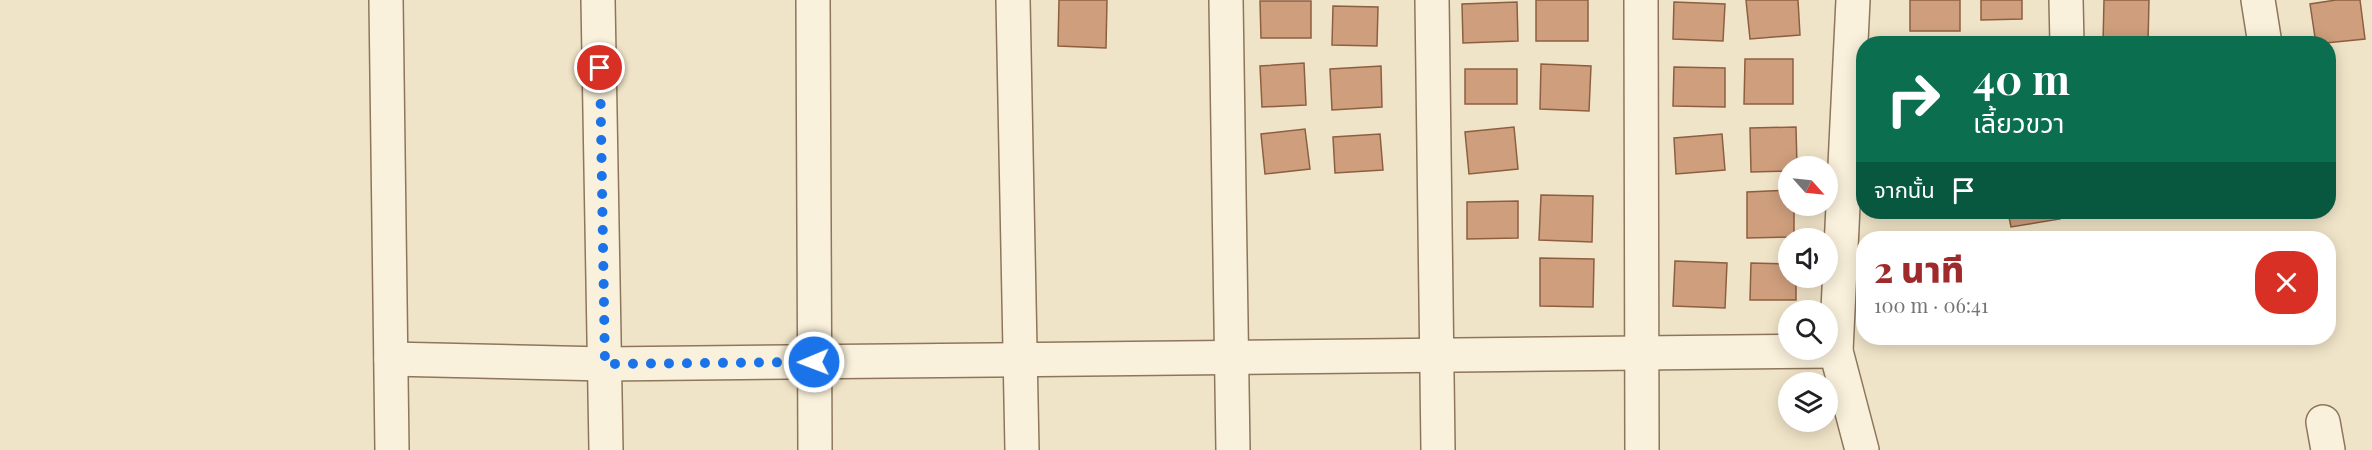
<!DOCTYPE html>
<html lang="th">
<head>
<meta charset="utf-8">
<style>
  body { margin:0; font-family:"Playfair Display","Noto Sans Thai",serif; background:#f6f6f6; color:#202124; height:100vh; display:flex; flex-direction:column; font-size:22px; white-space:nowrap }
  * { box-sizing:border-box; margin:0 }
  p { font-size:20px; color:#757577 }
  .icon { flex:none; width:33px; height:33px; fill:none; stroke:currentColor; stroke-width:2; stroke-linecap:round; stroke-linejoin:round }
  .map { position:relative; flex:1; overflow:hidden }
  .side { position:absolute; left:1856px; top:231px; width:480px; height:114px; display:flex; flex-direction:column; background:#fff; border-radius:24px; box-shadow:0 3px 15px #0003 }
  .side>* { flex:none }
  .top-card { position:absolute; left:1856px; top:36px; width:480px; height:183px; border-radius:24px; box-shadow:0 3px 15px #0003; background:#0b6e4f; color:#fff; overflow:hidden }
  .needle { width:39px; rotate:117deg }
  .fabs { position:absolute; left:1778px; top:156px; display:grid; gap:12px }
  .fabs a { display:grid; place-items:center; width:60px; height:60px; border-radius:50%; background:#fff; box-shadow:0 3px 15px #0003; font-size:30px }
  .pin { position:absolute; display:grid; place-items:center; width:51px; height:51px; color:#fff; margin:-26px; border:3px solid #fff; border-radius:50%; box-shadow:0 2px 6px #0007 }
  .me { position:absolute; width:66px; margin:-33px; rotate:269deg; stroke-linejoin:round; filter:drop-shadow(0 0 4px #0008) }
  .turn { display:flex; align-items:center; gap:21px; height:126px; padding:0 18px; font-size:27px }
  .turn .icon { width:78px; height:78px; stroke-width:2.5 }
  .turn b { display:block; font-size:42px; line-height:51px }
  .then { display:flex; align-items:center; height:57px; padding:0 18px; background:#0003; gap:12px; font-size:22px }
  .round { display:grid; place-items:center; flex:none; width:63px; height:63px; border-radius:24px; background:#f6f6f6 }
  .headline { display:flex; align-items:center; justify-content:space-between; height:102px; padding:0 18px }
  h1 { font-size:36px; font-weight:800; line-height:45px; color:#9e2a2b }
  .map>svg:first-child { display:block }
  .building { fill:#cf9f7d; stroke:#8d5f41; stroke-width:1.5 }
  .lines { fill:none; stroke-linecap:round; stroke-linejoin:round }
  .street-casing { stroke:#8d765c; stroke-width:36 }
  .street { stroke:#faf1dc; stroke-width:33 }
  .route { stroke:#1a73e8; stroke-width:10; stroke-dasharray:0 18 }
</style>
</head>
<body>
<div class="map">
<svg width="2372" height="450" viewBox="0 0 2372 450">
  <rect width="100%" height="100%" fill="#f0e4c8"/>
  <g class="building">
    <path d="M1059,0H1107L1106,48L1058,46Z"/>
    <rect x="1536" y="0" width="52" height="41"/>
    <path d="M1746,0H1798L1800,35L1750,39Z"/>
    <rect x="1910" y="0" width="50" height="31"/>
    <path d="M1981,0H2022V19L1981,20Z"/>
    <path d="M2104,0H2149L2148,43H2103Z"/>
    <path d="M2336,0H2360L2365,39L2316,44L2310,4Z"/>
    <path d="M1260,1H1311V38H1261Z"/>
    <path d="M1517,2L1518,41L1463,43L1462,4Z"/>
    <path d="M1674,2L1725,4L1723,41L1673,39Z"/>
    <path d="M1333,6L1378,7L1377,46L1332,45Z"/>
    <path d="M1745,59H1793V104H1744Z"/>
    <path d="M1304,63L1306,105L1262,107L1260,66Z"/>
    <path d="M1541,64L1591,66L1589,111L1540,109Z"/>
    <path d="M1381,66L1382,107L1332,110L1330,69Z"/>
    <path d="M1674,67L1725,68V107L1673,106Z"/>
    <rect x="1465" y="69" width="52" height="35"/>
    <path d="M1514,127L1518,169L1469,174L1465,132Z"/>
    <path d="M1796,127L1797,166H1788V171L1751,172L1750,128Z"/>
    <path d="M1305,129L1310,169L1265,174L1261,134Z"/>
    <path d="M1380,134L1383,170L1335,173L1333,137Z"/>
    <path d="M1722,134L1725,170L1676,174L1674,138Z"/>
    <path d="M1788,190V206H1794V237L1747,238V192Z"/>
    <path d="M1541,195L1593,196L1592,242L1539,240Z"/>
    <path d="M1518,201V238L1467,239V202Z"/>
    <path d="M2008,212H2058L2060,219L2011,227Z"/>
    <path d="M1540,258L1594,259L1593,307L1540,306Z"/>
    <path d="M1675,261L1727,263L1725,308L1673,306Z"/>
    <path d="M1751,263L1788,264V278H1796V300H1750Z"/>
  </g>
  <g class="lines">
    <g class="street-casing">
      <g id="street">
        <path d="M386,0L392,450"/>
        <path d="M598,0L606,450"/>
        <path d="M813,0L815,450"/>
        <path d="M1013,0L1022,450"/>
        <path d="M1226,0L1233,450"/>
        <path d="M1432,0L1438,450"/>
        <path d="M1641,0L1642,450"/>
        <path d="M1853,0L1836,351L1862,450"/>
        <path d="M2066,0L2067,44"/>
        <path d="M2258,0L2265,44"/>
        <path d="M391,359L605,364L1836,351"/>
        <path d="M2323,422L2328,450"/>
      </g>
    </g>
    <use href="#street" class="street"/>
  </g>
  <g class="lines">
    <path class="route" d="M600,68L605,364L814,362"/>
  </g>
</svg>
<div class="fabs">
<a><svg class="needle" viewBox="-14 -14 28 28"><path d="M0-13l5 13h-10z" fill="#e53935"/><path d="M0 13l5-13h-10z" fill="#757577"/></svg></a>
<a><svg class="icon" aria-label="sound" viewBox="0 0 24 24"><path d="M4 9h4l5-4v14l-5-4H4zM17 9q2 3 0 6"/></svg></a>
<a><svg class="icon" aria-label="search" viewBox="0 0 24 24"><circle cx="10" cy="10" r="6"/><path d="M15 15l6 6"/></svg></a>
<a><svg class="icon" aria-label="layers" viewBox="0 0 24 24"><path d="M12 4l9 5-9 5-9-5zM3 14l9 5 9-5"/></svg></a>
</div>
<div class="pin" style="left:600px;top:68px;background:#d93025"><svg class="icon" aria-label="arrive" viewBox="0 0 24 24"><path d="M6 21V4h12l-3 4 3 4H6"/></svg></div>
<svg class="me" style="left:814px;top:362px" viewBox="-20 -20 40 40"><circle r="17" fill="#1a73e8" stroke="#fff" stroke-width="3"/><path d="M0-11L8 9 0 5-8 9z" fill="#fff"/></svg>
<div class="top-card">
<div class="turn"><svg class="icon" aria-label="right" viewBox="0 0 24 24"><path d="M7 20v-9h11M14 6l5 5-5 5"/></svg><div><b>40 m</b>เลี้ยวขวา</div></div>
<div class="then">จากนั้น<svg class="icon" aria-label="arrive" viewBox="0 0 24 24"><path d="M6 21V4h12l-3 4 3 4H6"/></svg></div>
</div>
<section class="side">
<div class="headline"><div><h1>2 นาที</h1><p>100 m · 06:41</p></div><a class="round" style="background:#d93025;color:#fff"><svg class="icon" aria-label="close" viewBox="0 0 24 24"><path d="M6 6l12 12M18 6L6 18"/></svg></a></div>
</section>
</div>
</body>
</html>
